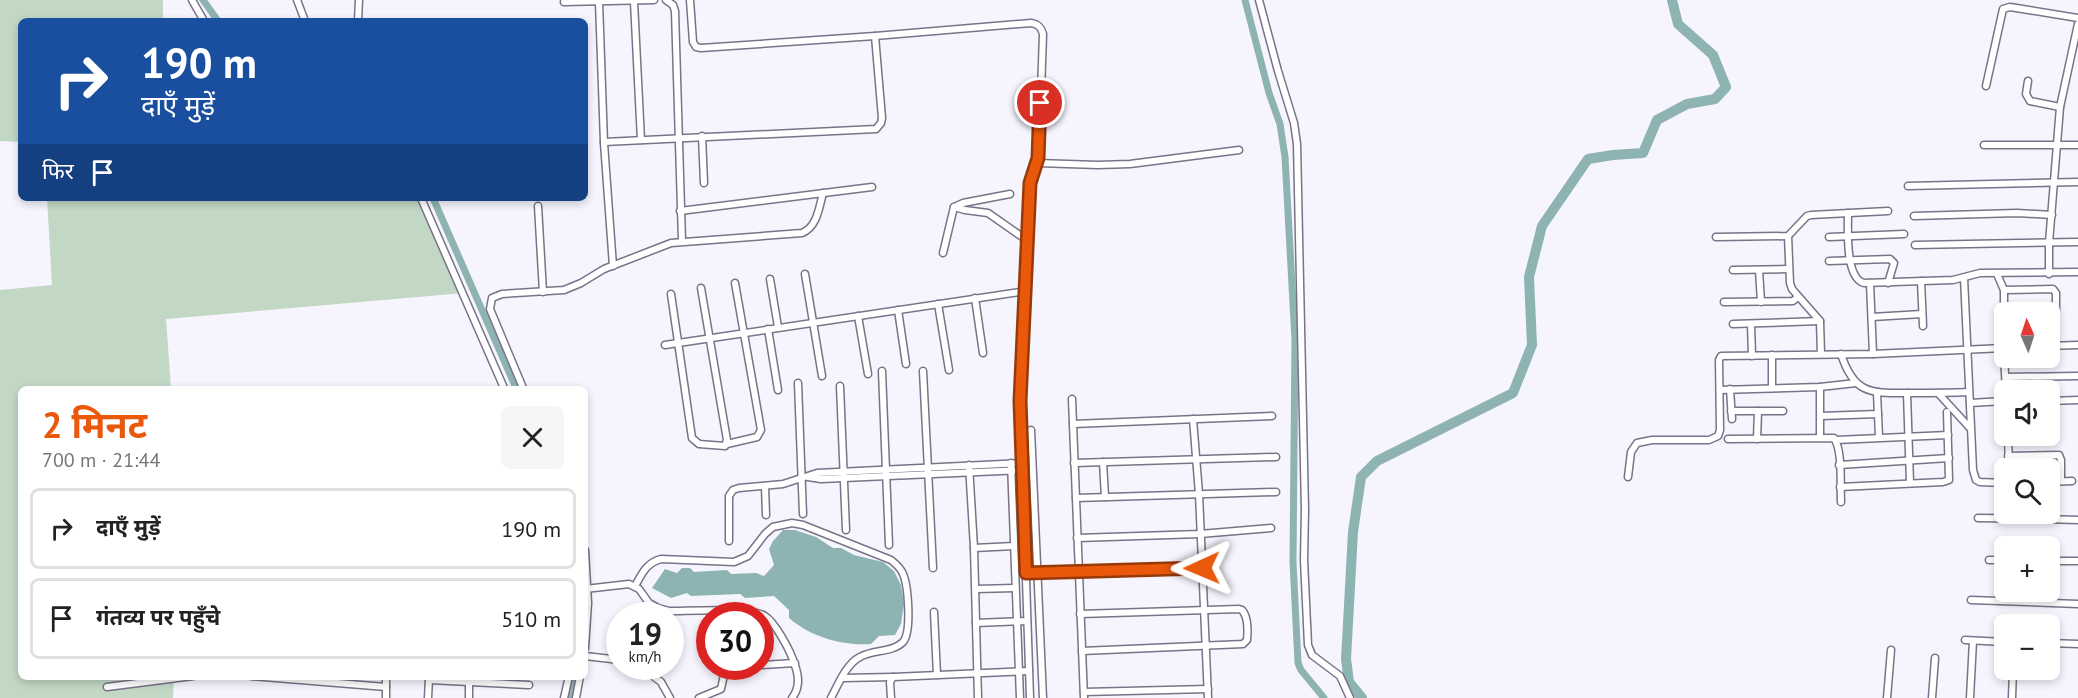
<!DOCTYPE html>
<html lang="hi">
<head>
<meta charset="utf-8">
<style>
  body { margin:0; font-family:"PT Sans","Noto Sans Devanagari",sans-serif; background:#f6f6f6; color:#222; height:100vh; display:flex; flex-direction:column; font-size:22px; white-space:nowrap }
  * { box-sizing:border-box; margin:0 }
  p { font-size:20px; color:#767676 }
  .icon { flex:none; width:33px; height:33px; fill:none; stroke:currentColor; stroke-width:2; stroke-linecap:round; stroke-linejoin:round }
  .map { position:relative; flex:1; overflow:hidden }
  .sheet { position:absolute; left:18px; top:386px; width:570px; height:294px; display:flex; flex-direction:column; background:#fff; border-radius:9px; box-shadow:0 3px 9px #0003 }
  .sheet>* { flex:none }
  .hud { position:absolute; left:18px; top:18px; width:570px; height:183px; border-radius:9px; box-shadow:0 3px 9px #0003; background:#1a4fa0; color:#fff; overflow:hidden }
  .needle { width:39px; rotate:357deg }
  .tools { position:absolute; left:1994px; top:302px; display:grid; gap:12px }
  .tools a { display:grid; place-items:center; width:66px; height:66px; border-radius:9px; background:#fff; box-shadow:0 3px 9px #0003; font-size:30px }
  .speed { position:absolute; left:606px; top:602px; display:flex; gap:12px; font-size:30px; font-weight:700; text-align:center }
  .speed>* { display:grid; place-content:center; width:78px; height:78px; border-radius:50%; background:#fff; box-shadow:0 3px 9px #0003; line-height:1 }
  .speed small { font-size:15px; font-weight:400 }
  .speed .limit { border:9px solid #d22; background:#fff; color:#111 }
  .pin { position:absolute; display:grid; place-items:center; width:51px; height:51px; color:#fff; margin:-26px; border:3px solid #fff; border-radius:50%; box-shadow:0 2px 6px #0007 }
  .me { position:absolute; width:66px; margin:-33px; rotate:269deg; stroke-linejoin:round; filter:drop-shadow(0 0 4px #0008) }
  .turn { display:flex; align-items:center; gap:21px; height:126px; padding:0 24px; font-size:27px }
  .turn .icon { width:78px; height:78px; stroke-width:2.5 }
  .turn b { display:block; font-size:42px; line-height:51px }
  .then { display:flex; align-items:center; height:57px; padding:0 24px; background:#0003; gap:12px; font-size:22px }
  .round { display:grid; place-items:center; flex:none; width:63px; height:63px; border-radius:9px; background:#f6f6f6 }
  .head { display:flex; align-items:center; justify-content:space-between; height:102px; padding:0 24px }
  h1 { font-size:36px; font-weight:700; line-height:45px; color:#ea580c }
  ul { padding:0; list-style:none }
  li { display:flex; align-items:center; gap:18px; height:81px; margin:0 12px 9px; padding:0 12px; border:3px solid #e0e0e0; border-radius:9px }
  li div { flex:1 }
  li b { display:block; font-size:22px }
  li em { font-style:normal }
  .map>svg:first-child { display:block }
  .green { fill:#c2d8c4 }
  .water { fill:#8eb3b3 }
  .lines { fill:none; stroke-linecap:round; stroke-linejoin:round }
  .canal { stroke:#8eb3b3; stroke-width:7 }
  .river { stroke:#8eb3b3; stroke-width:10 }
  .minor-casing { stroke:#787388; stroke-width:9 }
  .minor { stroke:#fff; stroke-width:6 }
  .route-casing { stroke:#983908; stroke-width:15 }
  .route { stroke:#ea580c; stroke-width:10 }
</style>
</head>
<body>
<div class="map">
<svg width="2078" height="698" viewBox="0 0 2078 698">
  <rect width="100%" height="100%" fill="#f6f5fe"/>
  <g class="green">
    <path d="M0,0H163V21H21V142L0,141Z"/>
    <path d="M47,198H420L464,293L166,319L171,388H21V676L174,677L173,698H0V290L52,285Z"/>
  </g>
  <path class="water" d="M783,530H795L816,537L833,548H841L854,555L883,562L894,571L901,585L904,604L901,624L895,635L879,636L871,644C842,646 811,637 789,618V610L774,596L745,598L740,594L691,596L687,593L671,598L652,588L665,569L677,573L682,568H690L694,572L727,570L731,574L756,573L764,576L774,565L769,549L773,541Z"/>
  <g class="lines">
    <g class="canal">
      <path d="M203,0L218,21"/>
      <path d="M1245,0L1269,93L1280,124L1285,157L1295,340L1293,562L1298,663L1301,670L1324,698"/>
      <path d="M433,198L516,388"/>
      <path d="M569,698L573,676"/>
    </g>
    <path class="river" d="M1362,698L1349,682L1346,659L1353,532L1361,477L1377,461L1513,393L1532,345L1529,277L1542,226L1588,159L1613,155L1643,153L1657,120L1687,104L1715,99L1726,87L1713,55L1678,24L1672,0"/>
    <g class="minor-casing">
      <g id="minor">
        <path d="M192,0L204,21"/>
        <path d="M297,0L305,21"/>
        <path d="M666,0L673,5L675,11L682,241"/>
        <path d="M690,0L693,42L696,47L701,48L875,36L1031,23C1038,24 1041,27 1043,34L1039,149L1037,163L1030,183L1020,401L1030,698"/>
        <path d="M1259,0L1278,71L1294,123L1297,144L1305,510L1304,560L1308,645L1312,655L1340,676L1350,698"/>
        <path d="M564,2L654,0"/>
        <path d="M599,2L604,143L613,266"/>
        <path d="M634,2L641,140"/>
        <path d="M358,21L359,0"/>
        <path d="M2028,81L2026,94L2030,101L2060,107"/>
        <path d="M1986,86L2003,9L2010,7L2078,18"/>
        <path d="M702,136L704,183"/>
        <path d="M604,142L876,129L881,123L882,118L875,36"/>
        <path d="M1984,145H2078"/>
        <path d="M1037,163L1098,165L1130,164L1239,150"/>
        <path d="M1908,186L2078,182"/>
        <path d="M421,198L504,388"/>
        <path d="M538,206L543,292"/>
        <path d="M954,207L965,210L988,213L1028,241"/>
        <path d="M680,211L872,187"/>
        <path d="M1848,213C1848,230 1845,278 1864,283L1953,280L1980,273L2078,272"/>
        <path d="M1914,216L2017,213L2052,215"/>
        <path d="M1788,236L1790,283L1792,289L1820,321L1821,354"/>
        <path d="M1716,237L1788,236L1807,216L1811,215L1888,211"/>
        <path d="M1829,237L1904,234"/>
        <path d="M1915,245L2078,242"/>
        <path d="M943,253L954,207L963,203L1010,194"/>
        <path d="M1829,261L1890,259L1894,263L1888,283"/>
        <path d="M1733,270L1789,269"/>
        <path d="M1759,270L1761,302"/>
        <path d="M805,274L822,376"/>
        <path d="M1997,274L2004,290V350"/>
        <path d="M2049,274V243L2060,107L2078,24"/>
        <path d="M1964,278L1973,470L1976,480L1980,482L2004,483"/>
        <path d="M770,279L778,327"/>
        <path d="M1921,281L1923,326"/>
        <path d="M1870,283L1873,354"/>
        <path d="M2004,290L2053,289L2056,293V310L2054,313H2049"/>
        <path d="M671,294L692,438L699,444L725,446L727,440L701,288"/>
        <path d="M975,298L983,353"/>
        <path d="M1724,302L1793,301L1798,297"/>
        <path d="M938,304L949,370"/>
        <path d="M898,310L906,364"/>
        <path d="M858,316L868,374"/>
        <path d="M1872,317L1922,314"/>
        <path d="M1733,324L1820,321"/>
        <path d="M1751,324L1752,356"/>
        <path d="M768,329L778,390"/>
        <path d="M665,345L1026,291"/>
        <path d="M2049,346L2077,345"/>
        <path d="M1841,354C1854,394 1870,393 1908,393C1929,393 1949,393 1969,392"/>
        <path d="M1772,355V388"/>
        <path d="M2004,357L2006,390"/>
        <path d="M882,371L889,545"/>
        <path d="M923,371L933,568"/>
        <path d="M2006,377L2078,376"/>
        <path d="M798,383L803,514"/>
        <path d="M840,386L846,530"/>
        <path d="M1820,387V437"/>
        <path d="M523,388L490,309L492,298L502,294L564,290L581,283L604,269L671,243L802,233C817,227 819,208 823,193"/>
        <path d="M1730,389L1732,419"/>
        <path d="M1720,390L1820,387L1856,383"/>
        <path d="M1877,393L1879,437"/>
        <path d="M1907,393L1910,483"/>
        <path d="M1938,393L1970,428"/>
        <path d="M1072,399L1084,698"/>
        <path d="M2049,401L2078,400"/>
        <path d="M1970,403L2004,401"/>
        <path d="M1731,411H1783"/>
        <path d="M1821,416L1878,414"/>
        <path d="M1193,419L1199,494L1208,698"/>
        <path d="M1073,424L1272,416"/>
        <path d="M1031,430L1043,698"/>
        <path d="M2049,431L2055,430"/>
        <path d="M2008,435L2009,468"/>
        <path d="M1728,439L1834,438C1843,451 1840,486 1841,502"/>
        <path d="M1757,439L1758,411"/>
        <path d="M1836,440L1948,435"/>
        <path d="M727,444L757,437L761,430L735,283"/>
        <path d="M2008,456L2059,455L2061,460V481"/>
        <path d="M1103,462L1105,497"/>
        <path d="M1011,463L1020,698"/>
        <path d="M1074,463L1276,457"/>
        <path d="M969,465L974,548L978,698"/>
        <path d="M1839,465L1949,458"/>
        <path d="M808,477L821,479L1021,470"/>
        <path d="M1628,477L1631,452L1637,443L1652,440H1709L1718,436L1720,430L1719,360L1721,356L1873,354L2004,348"/>
        <path d="M2049,482L2072,481"/>
        <path d="M765,486L766,515"/>
        <path d="M1840,487L1943,482L1949,480L1947,412"/>
        <path d="M1076,498L1276,492"/>
        <path d="M2037,513L2043,519L2078,520"/>
        <path d="M1978,518L2043,519"/>
        <path d="M1077,538L1200,534L1271,528"/>
        <path d="M729,541V496L733,490L739,488L783,484L817,473L1021,463"/>
        <path d="M974,548L1014,546"/>
        <path d="M585,550L588,603L585,648"/>
        <path d="M1989,560H2004"/>
        <path d="M2049,561H2078"/>
        <path d="M1026,573L1202,568"/>
        <path d="M635,586C642,574 646,563 661,559L734,562L748,556L765,534L773,527L792,523L803,525L891,560C896,564 901,568 903,574C908,585 912,632 903,642C892,653 873,649 860,657C846,664 838,685 831,698"/>
        <path d="M585,589L629,584L639,589L649,603L658,608L669,611C689,611 750,607 765,616C775,622 791,652 794,663C799,675 800,688 792,698"/>
        <path d="M976,589L1015,588"/>
        <path d="M1971,600L2078,604"/>
        <path d="M934,612L937,675"/>
        <path d="M1080,614L1239,609L1242,610C1248,617 1248,630 1247,640L1243,644L1082,651"/>
        <path d="M976,623L1027,621"/>
        <path d="M1965,640L2004,642"/>
        <path d="M2049,643L2078,644"/>
        <path d="M585,656L620,660"/>
        <path d="M760,665L795,663"/>
        <path d="M640,666L661,682L670,698"/>
        <path d="M251,676L386,687"/>
        <path d="M843,678L893,677"/>
        <path d="M429,680L529,685"/>
        <path d="M469,681V698"/>
        <path d="M107,687L193,676"/>
        <path d="M1084,692L1208,689"/>
        <path d="M386,698V676"/>
        <path d="M428,698L429,678"/>
        <path d="M564,698L569,676"/>
        <path d="M576,698L580,676"/>
        <path d="M699,698L721,689L725,670L754,666"/>
        <path d="M891,698L890,682L893,677L1029,671"/>
        <path d="M1887,698L1891,650"/>
        <path d="M1932,698L1935,658"/>
        <path d="M1970,698L1973,641"/>
        <path d="M2012,698L2013,669"/>
      </g>
    </g>
    <use href="#minor" class="minor"/>
  </g>
  <g class="lines">
    <g class="route-casing">
      <path id="route" d="M1040,103L1038,158L1030,183L1020,401L1026,573L1202,568"/>
    </g>
    <use href="#route" class="route"/>
  </g>
</svg>
<div class="tools">
<a><svg class="needle" viewBox="-14 -14 28 28"><path d="M0-13l5 13h-10z" fill="#e53935"/><path d="M0 13l5-13h-10z" fill="#767676"/></svg></a>
<a><svg class="icon" aria-label="sound" viewBox="0 0 24 24"><path d="M4 9h4l5-4v14l-5-4H4zM17 9q2 3 0 6"/></svg></a>
<a><svg class="icon" aria-label="search" viewBox="0 0 24 24"><circle cx="10" cy="10" r="6"/><path d="M15 15l6 6"/></svg></a>
<a>+</a>
<a>−</a>
</div>
<div class="speed"><div>19<small>km/h</small></div><div class="limit">30</div></div>
<div class="pin" style="left:1040px;top:103px;background:#d93025"><svg class="icon" aria-label="arrive" viewBox="0 0 24 24"><path d="M6 21V4h12l-3 4 3 4H6"/></svg></div>
<svg class="me" style="left:1202px;top:568px" viewBox="-20 -20 40 40"><path d="M0-17L14 15 0 8-14 15z" fill="#ea580c" stroke="#fff" stroke-width="4"/></svg>
<div class="hud">
<div class="turn"><svg class="icon" aria-label="right" viewBox="0 0 24 24"><path d="M7 20v-9h11M14 6l5 5-5 5"/></svg><div><b>190 m</b>दाएँ मुड़ें</div></div>
<div class="then">फिर<svg class="icon" aria-label="arrive" viewBox="0 0 24 24"><path d="M6 21V4h12l-3 4 3 4H6"/></svg></div>
</div>
<section class="sheet">
<div class="head"><div><h1>2 मिनट</h1><p>700 m · 21:44</p></div><a class="round"><svg class="icon" aria-label="close" viewBox="0 0 24 24"><path d="M6 6l12 12M18 6L6 18"/></svg></a></div>
<ul>
<li><svg class="icon" aria-label="right" viewBox="0 0 24 24"><path d="M7 20v-9h11M14 6l5 5-5 5"/></svg><div><b>दाएँ मुड़ें</b></div><em>190 m</em></li>
<li><svg class="icon" aria-label="arrive" viewBox="0 0 24 24"><path d="M6 21V4h12l-3 4 3 4H6"/></svg><div><b>गंतव्य पर पहुँचे</b></div><em>510 m</em></li>
</ul>
</section>
</div>
</body>
</html>
